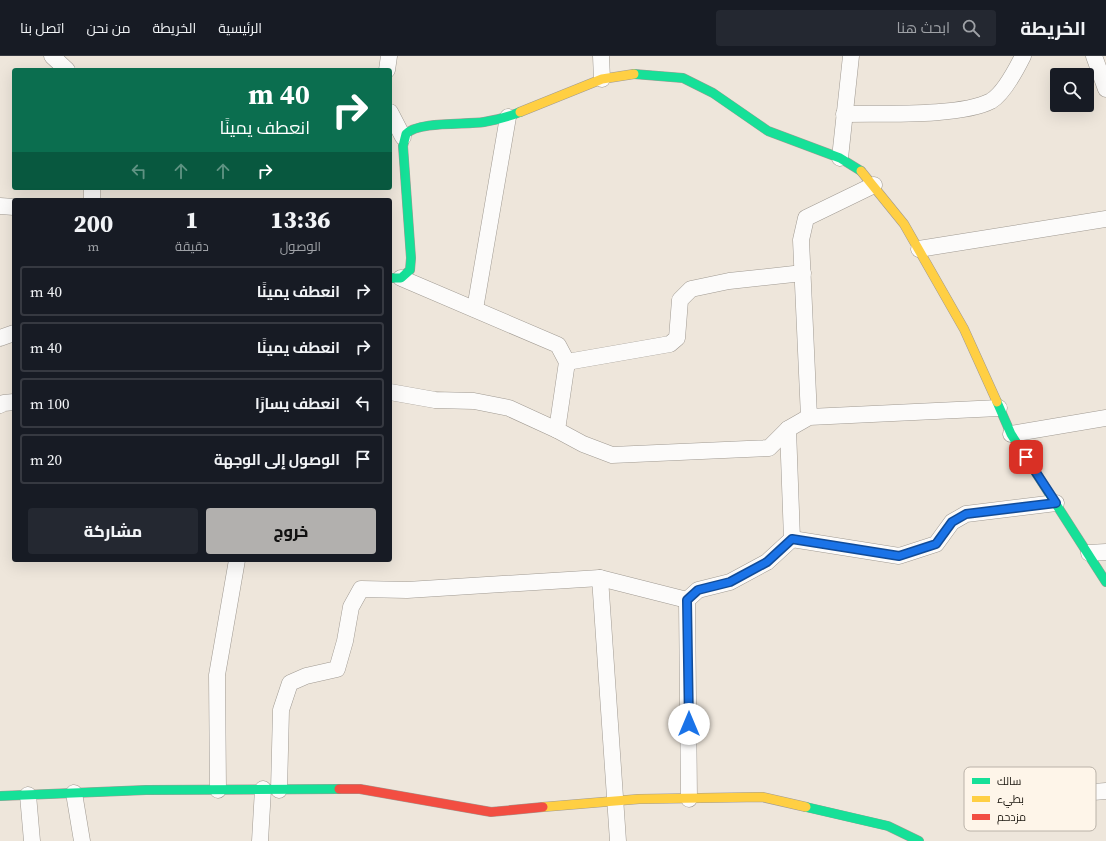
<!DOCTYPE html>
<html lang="ar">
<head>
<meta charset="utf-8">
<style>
  body { margin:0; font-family:"Source Serif 4",Cairo,serif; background:#242831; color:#f1f3f6; direction:rtl; height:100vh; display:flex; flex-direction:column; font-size:15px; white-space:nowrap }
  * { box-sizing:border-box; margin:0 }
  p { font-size:13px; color:#9ea1a6 }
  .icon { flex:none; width:22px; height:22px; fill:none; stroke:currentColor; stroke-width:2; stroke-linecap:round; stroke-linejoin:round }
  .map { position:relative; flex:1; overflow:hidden; direction:ltr }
  .panel { position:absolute; left:12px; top:142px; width:380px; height:364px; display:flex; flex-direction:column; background:#171b24; border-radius:4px; box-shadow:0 4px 16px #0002; direction:rtl }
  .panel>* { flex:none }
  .hud { position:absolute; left:12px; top:12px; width:380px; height:122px; border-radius:4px; box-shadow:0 4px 16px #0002; direction:rtl; background:#0b6e4f; color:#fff; overflow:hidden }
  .controls { position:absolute; left:1050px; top:12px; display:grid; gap:8px }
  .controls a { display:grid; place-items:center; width:44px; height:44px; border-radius:4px; background:#171b24; box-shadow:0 4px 16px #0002; font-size:20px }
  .pin { position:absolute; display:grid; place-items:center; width:34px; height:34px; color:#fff; margin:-17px; border-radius:8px; box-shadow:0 2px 6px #0006 }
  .me { position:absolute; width:44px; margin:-22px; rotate:0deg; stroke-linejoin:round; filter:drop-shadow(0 0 3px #0008) }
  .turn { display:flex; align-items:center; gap:14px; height:84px; padding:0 16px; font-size:18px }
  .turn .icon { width:52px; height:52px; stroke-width:2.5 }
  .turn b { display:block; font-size:28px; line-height:34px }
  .lanes { display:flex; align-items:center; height:38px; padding:0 16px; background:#0003; justify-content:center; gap:20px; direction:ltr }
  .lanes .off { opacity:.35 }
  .eta { display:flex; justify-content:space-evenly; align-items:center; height:68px; text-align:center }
  .eta b { font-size:24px; font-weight:800; line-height:28px }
  .button { display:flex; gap:8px; margin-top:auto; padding:8px 16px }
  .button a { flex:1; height:46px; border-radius:4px; background:#b2b0ae; color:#111; font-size:16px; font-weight:800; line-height:46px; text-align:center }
  .button a+a { background:#242831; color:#f1f3f6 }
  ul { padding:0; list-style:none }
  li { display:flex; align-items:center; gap:12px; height:50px; margin:0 8px 6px; padding:0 8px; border:2px solid #363941; border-radius:4px }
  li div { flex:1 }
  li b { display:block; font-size:15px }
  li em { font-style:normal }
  header { display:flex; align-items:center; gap:24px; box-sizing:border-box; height:56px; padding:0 20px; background:#171b24; border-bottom:1px solid #363941 }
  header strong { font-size:19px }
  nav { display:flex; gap:22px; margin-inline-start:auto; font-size:14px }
  .search { width:280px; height:36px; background:#242831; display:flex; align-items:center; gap:10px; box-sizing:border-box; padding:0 14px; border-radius:4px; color:#9ea1a6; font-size:15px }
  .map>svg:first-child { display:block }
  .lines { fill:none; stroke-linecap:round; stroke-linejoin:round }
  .street-casing { stroke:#a09a92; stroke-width:17 }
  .fast-casing { stroke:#a09a92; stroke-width:10 }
  .slow-casing { stroke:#a09a92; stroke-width:10 }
  .jam-casing { stroke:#a09a92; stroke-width:10 }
  .street { stroke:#fcfbfa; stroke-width:16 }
  .fast { stroke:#16e098; stroke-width:9 }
  .slow { stroke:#ffcf43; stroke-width:9 }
  .jam { stroke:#f24e42; stroke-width:9 }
  .route-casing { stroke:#114b97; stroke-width:10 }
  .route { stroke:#1a73e8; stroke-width:7 }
  .key { fill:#fef5e9; stroke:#bab2a8; stroke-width:1 }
  .key-label { font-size:11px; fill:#1b160f }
</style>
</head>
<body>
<header>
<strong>الخريطة</strong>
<div class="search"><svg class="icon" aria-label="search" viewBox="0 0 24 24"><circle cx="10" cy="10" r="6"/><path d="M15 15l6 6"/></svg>ابحث هنا</div>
<nav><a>الرئيسية</a><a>الخريطة</a><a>من نحن</a><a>اتصل بنا</a></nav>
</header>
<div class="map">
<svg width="1106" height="785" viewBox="0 0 1106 785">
  <rect width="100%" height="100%" fill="#eee6db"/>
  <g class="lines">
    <g class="street-casing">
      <g id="street">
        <path d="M52,0L67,14"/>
        <path d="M601,0L602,23"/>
        <path d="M1094,0L1106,33"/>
        <path d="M387,14L389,0"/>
        <path d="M390,56L403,81"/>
        <path d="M844,58C881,57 960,61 991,45C1003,38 1017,12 1023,0"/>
        <path d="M840,102L851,0"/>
        <path d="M92,132V144"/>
        <path d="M0,150L14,151"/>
        <path d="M919,193L1106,163"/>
        <path d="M401,222L558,289L567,306L557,374L583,388L612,399L769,392L788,373L809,361L999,352"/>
        <path d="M475,253L508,61"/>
        <path d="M0,282L14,277"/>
        <path d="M567,306L670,288L677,282L680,244L691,233L729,225L803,217"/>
        <path d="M390,336L435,344L474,345L509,352L557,374"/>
        <path d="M0,349L4,347L14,346"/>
        <path d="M809,361L801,184L806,162L874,129"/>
        <path d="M1011,378L1106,362"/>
        <path d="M792,483L899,500L936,488L952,466L966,458L1056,447"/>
        <path d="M1089,497L1106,496"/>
        <path d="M600,522L618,785"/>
        <path d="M218,734L217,619L237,504"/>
        <path d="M279,734L281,654L290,627L306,620L337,613L345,585L351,551L361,533L407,534L600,522L687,544"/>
        <path d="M74,737L82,785"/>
        <path d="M28,739L32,785"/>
        <path d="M1044,740L1106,735"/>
        <path d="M689,743L687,544L698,534L730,526L767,506L792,483L788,373"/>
        <path d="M260,785L263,733"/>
      </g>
    </g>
    <g class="fast-casing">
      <g id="fast">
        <path d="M634,18L683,22L713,37L768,75L840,102L861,115"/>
        <path d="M390,222H401L410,214L411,202L403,90L406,78C418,65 466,69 484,66C496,64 508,61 520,56"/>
        <path d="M997,346L1011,378L1106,526"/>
        <path d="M0,740L146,734L339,733"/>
        <path d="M806,751L888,770L919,785"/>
      </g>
    </g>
    <g class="slow-casing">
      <g id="slow">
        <path d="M520,56L602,23L634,18"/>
        <path d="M861,115L904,168L964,273L997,346"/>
        <path d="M543,751L639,743L762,741L806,751"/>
      </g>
    </g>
    <g class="jam-casing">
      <path id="jam" d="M339,733H360L491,756L543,751"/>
    </g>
    <use href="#street" class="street"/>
    <use href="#fast" class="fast"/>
    <use href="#slow" class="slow"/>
    <use href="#jam" class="jam"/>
  </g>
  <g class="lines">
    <g class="route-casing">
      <path id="route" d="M689,668L687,544L698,534L730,526L767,506L792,483L899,500L936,488L952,466L966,458L1056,447L1026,401"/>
    </g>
    <use href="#route" class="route"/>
  </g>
  <rect x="964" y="711" width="132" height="64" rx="6" class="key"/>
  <rect x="972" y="722" width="18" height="6" fill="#16e098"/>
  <rect x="972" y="740" width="18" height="6" fill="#ffcf43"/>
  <rect x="972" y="758" width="18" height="6" fill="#f24e42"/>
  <g class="key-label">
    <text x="997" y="729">سالك</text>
    <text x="997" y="747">بطيء</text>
    <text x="997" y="765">مزدحم</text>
  </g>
</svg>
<div class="controls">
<a><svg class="icon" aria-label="search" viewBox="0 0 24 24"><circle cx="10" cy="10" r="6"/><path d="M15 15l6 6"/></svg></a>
</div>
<div class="pin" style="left:1026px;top:401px;background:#d93025"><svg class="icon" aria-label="arrive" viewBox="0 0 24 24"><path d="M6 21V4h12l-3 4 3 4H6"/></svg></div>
<svg class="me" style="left:689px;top:668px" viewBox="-20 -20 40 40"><circle r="19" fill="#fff"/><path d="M0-13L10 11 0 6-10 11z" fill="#1a73e8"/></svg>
<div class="hud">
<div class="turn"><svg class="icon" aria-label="right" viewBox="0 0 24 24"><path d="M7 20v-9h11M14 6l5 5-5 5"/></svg><div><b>40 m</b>انعطف يمينًا</div></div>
<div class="lanes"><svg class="icon off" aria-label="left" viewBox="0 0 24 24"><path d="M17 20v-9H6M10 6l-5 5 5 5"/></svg><svg class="icon off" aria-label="ahead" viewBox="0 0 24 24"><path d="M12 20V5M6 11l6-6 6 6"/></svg><svg class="icon off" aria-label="ahead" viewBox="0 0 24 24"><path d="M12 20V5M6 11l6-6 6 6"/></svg><svg class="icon" aria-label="right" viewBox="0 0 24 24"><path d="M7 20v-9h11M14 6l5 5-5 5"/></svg></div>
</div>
<section class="panel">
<div class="eta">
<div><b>13:36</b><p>الوصول</p></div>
<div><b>1</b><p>دقيقة</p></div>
<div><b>200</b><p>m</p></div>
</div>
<ul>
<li><svg class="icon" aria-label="right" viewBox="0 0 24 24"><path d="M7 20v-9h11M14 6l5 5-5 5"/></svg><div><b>انعطف يمينًا</b></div><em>40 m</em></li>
<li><svg class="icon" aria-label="right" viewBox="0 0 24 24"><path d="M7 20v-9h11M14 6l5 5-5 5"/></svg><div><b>انعطف يمينًا</b></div><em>40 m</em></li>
<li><svg class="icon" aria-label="left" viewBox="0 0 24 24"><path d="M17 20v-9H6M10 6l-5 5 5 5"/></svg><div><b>انعطف يسارًا</b></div><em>100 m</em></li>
<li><svg class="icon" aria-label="arrive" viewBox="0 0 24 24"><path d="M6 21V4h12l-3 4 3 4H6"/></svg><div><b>الوصول إلى الوجهة</b></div><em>20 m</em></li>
</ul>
<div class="button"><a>خروج</a><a>مشاركة</a></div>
</section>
</div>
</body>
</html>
